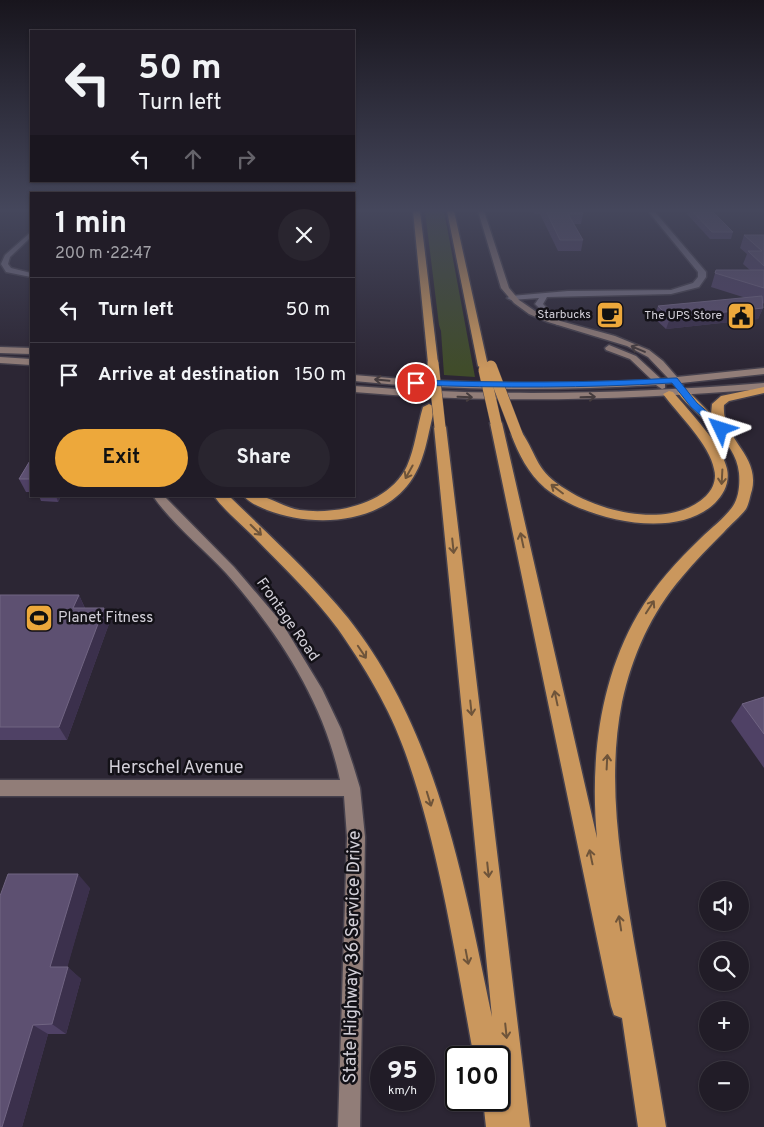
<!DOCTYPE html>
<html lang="en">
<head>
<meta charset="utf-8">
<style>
  body { margin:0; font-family:Overpass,sans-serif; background:#29252f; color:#f1f3f6; height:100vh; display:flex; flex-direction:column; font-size:19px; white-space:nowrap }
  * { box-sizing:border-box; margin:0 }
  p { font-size:16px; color:#a2a1a7 }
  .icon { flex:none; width:28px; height:28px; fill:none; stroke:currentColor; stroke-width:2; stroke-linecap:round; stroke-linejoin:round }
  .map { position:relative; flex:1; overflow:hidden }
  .sheet { position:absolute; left:30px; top:192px; width:325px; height:305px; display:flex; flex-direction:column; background:#211c27; border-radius:0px; box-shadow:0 1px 4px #0004,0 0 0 1px #3e3a44 }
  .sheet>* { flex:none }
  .top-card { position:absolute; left:30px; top:30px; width:325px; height:152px; border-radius:0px; box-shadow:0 1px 4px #0004,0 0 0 1px #3e3a44; background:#211c27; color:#f1f3f6; overflow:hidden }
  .buttons { position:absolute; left:699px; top:881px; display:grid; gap:10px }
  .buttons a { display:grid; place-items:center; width:50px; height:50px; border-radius:50%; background:#211c27; box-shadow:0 1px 4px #0004,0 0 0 1px #3e3a44; font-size:25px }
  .speed { position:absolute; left:370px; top:1046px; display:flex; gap:10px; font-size:25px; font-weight:700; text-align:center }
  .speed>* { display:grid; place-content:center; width:65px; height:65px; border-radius:50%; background:#211c27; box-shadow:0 1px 4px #0004,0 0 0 1px #3e3a44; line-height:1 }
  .speed small { font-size:12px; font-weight:400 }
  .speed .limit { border:2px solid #111; border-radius:8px; background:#fff; color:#111 }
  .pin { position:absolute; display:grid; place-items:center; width:42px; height:42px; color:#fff; margin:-21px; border:2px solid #fff; border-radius:50%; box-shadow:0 1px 5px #0007 }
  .me { position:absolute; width:55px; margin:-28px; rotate:311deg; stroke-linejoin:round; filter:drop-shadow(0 0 4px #0008) }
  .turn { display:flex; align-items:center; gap:18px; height:105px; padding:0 25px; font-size:22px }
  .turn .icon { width:65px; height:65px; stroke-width:2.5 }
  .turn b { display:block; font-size:35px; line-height:42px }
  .lanes { display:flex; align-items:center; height:48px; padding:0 25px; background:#0003; justify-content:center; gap:25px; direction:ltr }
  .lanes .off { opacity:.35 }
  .round { display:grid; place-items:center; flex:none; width:52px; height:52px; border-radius:26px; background:#29252f }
  .overview { display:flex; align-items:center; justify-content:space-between; height:85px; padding:0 25px }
  h1 { font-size:30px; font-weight:700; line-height:38px }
  .primary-button { display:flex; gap:10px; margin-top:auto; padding:10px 25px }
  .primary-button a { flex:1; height:58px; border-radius:30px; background:#eda83b; color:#111; font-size:20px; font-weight:700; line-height:58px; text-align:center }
  .primary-button a+a { background:#29252f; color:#f1f3f6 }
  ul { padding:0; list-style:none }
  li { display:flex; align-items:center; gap:15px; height:65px; padding:0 25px; border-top:1px solid #3e3a44 }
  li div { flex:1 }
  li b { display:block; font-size:19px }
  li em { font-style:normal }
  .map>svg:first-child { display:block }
  .green { fill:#404c2a }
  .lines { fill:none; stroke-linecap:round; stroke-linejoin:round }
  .street-casing { stroke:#46414d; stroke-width:3 }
  .secondary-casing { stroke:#46414d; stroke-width:3 }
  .highway-casing { stroke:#46414d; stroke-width:3 }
  .street { fill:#787283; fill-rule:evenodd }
  .secondary { fill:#917d78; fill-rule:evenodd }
  .highway { fill:#ca975d; fill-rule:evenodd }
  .highway-bridge-casing { stroke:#46414d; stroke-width:12; stroke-linecap:butt }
  .highway-bridge { stroke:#ca975d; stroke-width:11 }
  .wall { fill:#4f4165 }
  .shaded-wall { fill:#3b304c }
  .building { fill:#5d5071; stroke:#706482 }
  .oneway { stroke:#453c3e }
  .oneway2 { stroke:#6e543a }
  .route { fill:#1a73e8; stroke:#114b97 }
  .labels { text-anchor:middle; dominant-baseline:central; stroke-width:5; stroke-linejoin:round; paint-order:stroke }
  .far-poi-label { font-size:12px; fill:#d3d0d9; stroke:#131117; text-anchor:end }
  .poi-label { font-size:15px; fill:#d3d0d9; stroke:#131117; text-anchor:start }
  .street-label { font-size:15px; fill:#d3d0d9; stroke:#131117 }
  .near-street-label { font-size:18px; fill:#d3d0d9; stroke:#131117 }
</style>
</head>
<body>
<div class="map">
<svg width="764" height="1127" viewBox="0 0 764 1127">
  <rect width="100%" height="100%" fill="#2c2634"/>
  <path class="green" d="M425,211H444L475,377L444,375L441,331L439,325Z"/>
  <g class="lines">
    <g class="street-casing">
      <g id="street">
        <path d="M648,211H654L706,272V277L699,287L671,294L547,297L543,304L561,323L557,325L535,304L539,298L511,300L507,298L511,296L568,291L671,290L693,283L698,277V272Z"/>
        <path d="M31,232V237L10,257L8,264L11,268L31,273V277L6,272L1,264L5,255Z"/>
      </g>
    </g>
    <g class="secondary-casing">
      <g id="secondary">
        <path d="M478,211H484L509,288L519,300L535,311L553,319L615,336L649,350L663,361L677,377L764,368V374L681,383L683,385L678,388L672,383L665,384V388L662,389L656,385C555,391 454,391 354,381V375C453,384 552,385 652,380L630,359L606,350L605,348L609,345L636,356L661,379L668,378L648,357L627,346L548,322L529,314L514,303L501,288Z"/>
        <path d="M0,347L31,348V354L0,353Z"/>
        <path d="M0,357L31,359V365L0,363Z"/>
        <path d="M764,383V389C627,400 491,404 354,392V386C491,397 627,394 764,383Z"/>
        <path d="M153,496H164L234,567L282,623L322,689L341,729L353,765L360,788L365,837L360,1127H338L347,837L344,796H0V780H340C324,702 278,632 226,573C202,547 173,525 153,496Z"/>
      </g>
    </g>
    <g class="highway-casing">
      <g id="highway">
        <path d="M413,211H420L438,363L433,366L428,363Z"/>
        <path d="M447,211H454L488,366L483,369L478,366Z"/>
        <path d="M764,387V393L729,401L724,405C721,439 760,454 752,490C750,496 749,504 746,509C740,517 731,524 724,532C710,546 695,561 682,577C651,613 632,656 622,702C606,783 621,863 634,942C645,1004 656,1065 666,1127H638L622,1018L614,1015L611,1006L490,423L496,419L502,423L597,838C590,762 599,681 638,614C655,585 677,561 701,538C711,528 725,518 733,506C739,497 740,483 739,473C736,439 697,418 678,393L680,391H688L711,414L712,404L721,396Z"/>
        <path d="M669,391L673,392C689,411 722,445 727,469C730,482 724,494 715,503C675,542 583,519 545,488C528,473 519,455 511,434L517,430L521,431C539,458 535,471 567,490C602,513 672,529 706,496C713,489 717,479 714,469C710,445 678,414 663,394Z"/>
        <path d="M429,404L435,407C427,435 426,463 407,486C375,525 311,527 267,510C260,507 249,503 244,496C249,496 255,496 260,496C271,498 286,508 300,510C337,515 389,504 407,466C415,448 417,427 423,407Z"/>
        <path d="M440,423L446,427L530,1127H486L483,1100H499V1058H474C455,955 440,850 405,752C390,709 364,666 338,629C312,594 281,565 251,534C239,522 224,510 214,496H229C270,536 312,574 348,618C438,732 463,879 492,1017L434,427Z"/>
      </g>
    </g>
    <use href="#street" class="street"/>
    <use href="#secondary" class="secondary"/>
    <use href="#highway" class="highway"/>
    <g class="highway-bridge-casing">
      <g id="highway-bridge">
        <path d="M433,363L440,427"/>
        <path d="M491,366L517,434"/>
        <path d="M484,370L496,423"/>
      </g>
    </g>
    <use href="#highway-bridge" class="highway-bridge"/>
  </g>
  <g class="wall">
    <path d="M534,211H581L583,214L581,224H574L583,240L581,251H558L540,214H535Z"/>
    <path d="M688,211H712L733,232L731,239H710L687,214Z"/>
    <path d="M744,235H764V304L763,303V308L758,319L666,329L654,318L658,306L746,298L711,287L716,270H750L743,264L747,254L740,248Z"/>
    <path d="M31,459V492H26L19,479Z"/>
    <path d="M39,496H61L58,502L41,501Z"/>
    <path d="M0,595H79L85,608L110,621L67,740H0Z"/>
    <path d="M764,697V768L731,721L742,704Z"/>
    <path d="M90,888L67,967L81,979L66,1034H48L22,1127H0V896Z"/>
  </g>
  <g class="shaded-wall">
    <path d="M763,308L758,319L666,329L670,318Z"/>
    <path d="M56,496H61L58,502Z"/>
    <path d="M79,595L85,609L73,608Z"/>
    <path d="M104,608L110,621L67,740L59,727Z"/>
    <path d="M78,874L90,888L64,979L50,967Z"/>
    <path d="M68,967L81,979L66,1034L52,1024Z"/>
    <path d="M33,1025L48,1034L22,1127H2Z"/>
  </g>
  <g class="building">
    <path d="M546,211H581L583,214H568L583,240H560Z"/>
    <path d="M692,211H712L733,232H712Z"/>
    <path d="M744,235H764V266L748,251H762Z"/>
    <path d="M716,270H764V288L715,273Z"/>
    <path d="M762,296L763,308L670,318L658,306Z"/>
    <path d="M31,459V479H19Z"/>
    <path d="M0,595H79L73,608H104L59,727H0Z"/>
    <path d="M764,697V734L742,704Z"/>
    <path d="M8,874H78L50,967H68L52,1024L33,1025L2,1127H0V896Z"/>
  </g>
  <defs><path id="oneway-shaft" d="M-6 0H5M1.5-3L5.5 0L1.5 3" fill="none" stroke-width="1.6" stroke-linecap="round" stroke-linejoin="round" transform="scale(1.25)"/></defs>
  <g class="oneway">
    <use href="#oneway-shaft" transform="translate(638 349) rotate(-157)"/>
    <use href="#oneway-shaft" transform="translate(382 380) rotate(-175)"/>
    <use href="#oneway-shaft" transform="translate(465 397) rotate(2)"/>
    <use href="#oneway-shaft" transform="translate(588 397) rotate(-2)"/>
  </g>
  <g class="oneway2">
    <use href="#oneway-shaft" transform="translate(409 472) rotate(119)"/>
    <use href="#oneway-shaft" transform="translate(722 477) rotate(93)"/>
    <use href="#oneway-shaft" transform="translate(557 489) rotate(-143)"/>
    <use href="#oneway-shaft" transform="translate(256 530) rotate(44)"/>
    <use href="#oneway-shaft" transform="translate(522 540) rotate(-102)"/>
    <use href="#oneway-shaft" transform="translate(453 546) rotate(84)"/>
    <use href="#oneway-shaft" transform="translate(650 607) rotate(-57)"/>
    <use href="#oneway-shaft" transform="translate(362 652) rotate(56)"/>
    <use href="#oneway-shaft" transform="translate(556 698) rotate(-102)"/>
    <use href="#oneway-shaft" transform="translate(471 708) rotate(84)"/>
    <use href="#oneway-shaft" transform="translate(607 762) rotate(-87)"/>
    <use href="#oneway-shaft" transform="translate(429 799) rotate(73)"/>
    <use href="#oneway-shaft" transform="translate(591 857) rotate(-102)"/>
    <use href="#oneway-shaft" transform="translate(488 870) rotate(84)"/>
    <use href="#oneway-shaft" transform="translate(620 923) rotate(-99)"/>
    <use href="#oneway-shaft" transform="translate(467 957) rotate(79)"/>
    <use href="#oneway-shaft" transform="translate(506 1031) rotate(84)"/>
  </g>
  <linearGradient id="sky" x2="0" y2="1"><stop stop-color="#18151d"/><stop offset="0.57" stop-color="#45475c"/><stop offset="1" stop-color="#45475c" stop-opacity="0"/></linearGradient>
  <rect width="764" height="369" fill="url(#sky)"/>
  <path class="route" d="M674,378H677L697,403L725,427V431H718L691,407L672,383C586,388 501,388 416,385L412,383L416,380C502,383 588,383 674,378Z"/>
  <defs>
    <g id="cafe-square" transform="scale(1.4375)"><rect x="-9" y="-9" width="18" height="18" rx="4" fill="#eda83b" stroke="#131117"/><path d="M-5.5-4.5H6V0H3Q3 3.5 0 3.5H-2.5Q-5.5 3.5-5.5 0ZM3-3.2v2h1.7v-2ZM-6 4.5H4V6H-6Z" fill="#111"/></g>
    <g id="civic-square" transform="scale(1.4375)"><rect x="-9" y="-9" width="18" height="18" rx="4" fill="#eda83b" stroke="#131117"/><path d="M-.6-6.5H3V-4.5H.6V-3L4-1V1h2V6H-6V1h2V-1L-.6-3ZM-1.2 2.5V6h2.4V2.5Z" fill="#111"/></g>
    <g id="stadium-square" transform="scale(1.4375)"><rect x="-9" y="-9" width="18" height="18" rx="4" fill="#eda83b" stroke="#131117"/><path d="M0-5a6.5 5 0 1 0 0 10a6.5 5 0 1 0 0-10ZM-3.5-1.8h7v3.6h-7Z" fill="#111"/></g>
  </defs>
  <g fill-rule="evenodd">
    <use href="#cafe-square" x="610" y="315"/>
    <use href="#civic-square" x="741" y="316"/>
    <use href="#stadium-square" x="39" y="618"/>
  </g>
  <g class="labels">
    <g class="far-poi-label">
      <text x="591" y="315">Starbucks</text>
      <text x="722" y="316">The UPS Store</text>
    </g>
    <g class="poi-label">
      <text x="58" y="618">Planet Fitness</text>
    </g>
    <g class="street-label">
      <text transform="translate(287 620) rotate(55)">Frontage Road</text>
    </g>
    <g class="near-street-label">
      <text x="176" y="768">Herschel Avenue</text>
      <text transform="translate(353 957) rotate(-89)">State Highway 36 Service Drive</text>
    </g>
  </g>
</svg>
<div class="buttons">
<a><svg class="icon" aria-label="sound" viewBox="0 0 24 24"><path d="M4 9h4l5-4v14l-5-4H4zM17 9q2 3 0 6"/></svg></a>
<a><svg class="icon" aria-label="search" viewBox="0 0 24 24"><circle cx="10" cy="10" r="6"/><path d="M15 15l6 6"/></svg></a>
<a>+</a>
<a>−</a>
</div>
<div class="speed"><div>95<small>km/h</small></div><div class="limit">100</div></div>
<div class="pin" style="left:416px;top:383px;background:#d93025"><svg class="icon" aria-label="arrive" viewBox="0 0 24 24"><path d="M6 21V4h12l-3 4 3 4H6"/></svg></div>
<svg class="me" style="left:721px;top:429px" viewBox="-20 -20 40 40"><path d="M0-17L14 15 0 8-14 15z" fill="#1a73e8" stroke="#fff" stroke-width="4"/></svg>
<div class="top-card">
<div class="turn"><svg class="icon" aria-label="left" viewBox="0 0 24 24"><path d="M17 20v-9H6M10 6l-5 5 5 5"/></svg><div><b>50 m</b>Turn left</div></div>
<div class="lanes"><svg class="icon" aria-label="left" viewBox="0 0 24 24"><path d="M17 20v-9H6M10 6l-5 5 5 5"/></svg><svg class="icon off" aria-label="ahead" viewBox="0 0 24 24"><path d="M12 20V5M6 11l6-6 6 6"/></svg><svg class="icon off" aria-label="right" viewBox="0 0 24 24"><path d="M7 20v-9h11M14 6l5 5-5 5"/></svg></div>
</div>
<section class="sheet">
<div class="overview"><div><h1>1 min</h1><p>200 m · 22:47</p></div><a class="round"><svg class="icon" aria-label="close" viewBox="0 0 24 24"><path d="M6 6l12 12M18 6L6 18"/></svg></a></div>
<ul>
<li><svg class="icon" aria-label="left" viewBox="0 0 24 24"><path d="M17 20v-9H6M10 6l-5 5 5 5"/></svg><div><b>Turn left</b></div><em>50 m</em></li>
<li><svg class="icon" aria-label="arrive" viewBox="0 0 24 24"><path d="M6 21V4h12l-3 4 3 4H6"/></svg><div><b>Arrive at destination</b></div><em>150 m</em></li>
</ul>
<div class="primary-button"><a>Exit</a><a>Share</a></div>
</section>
</div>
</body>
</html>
